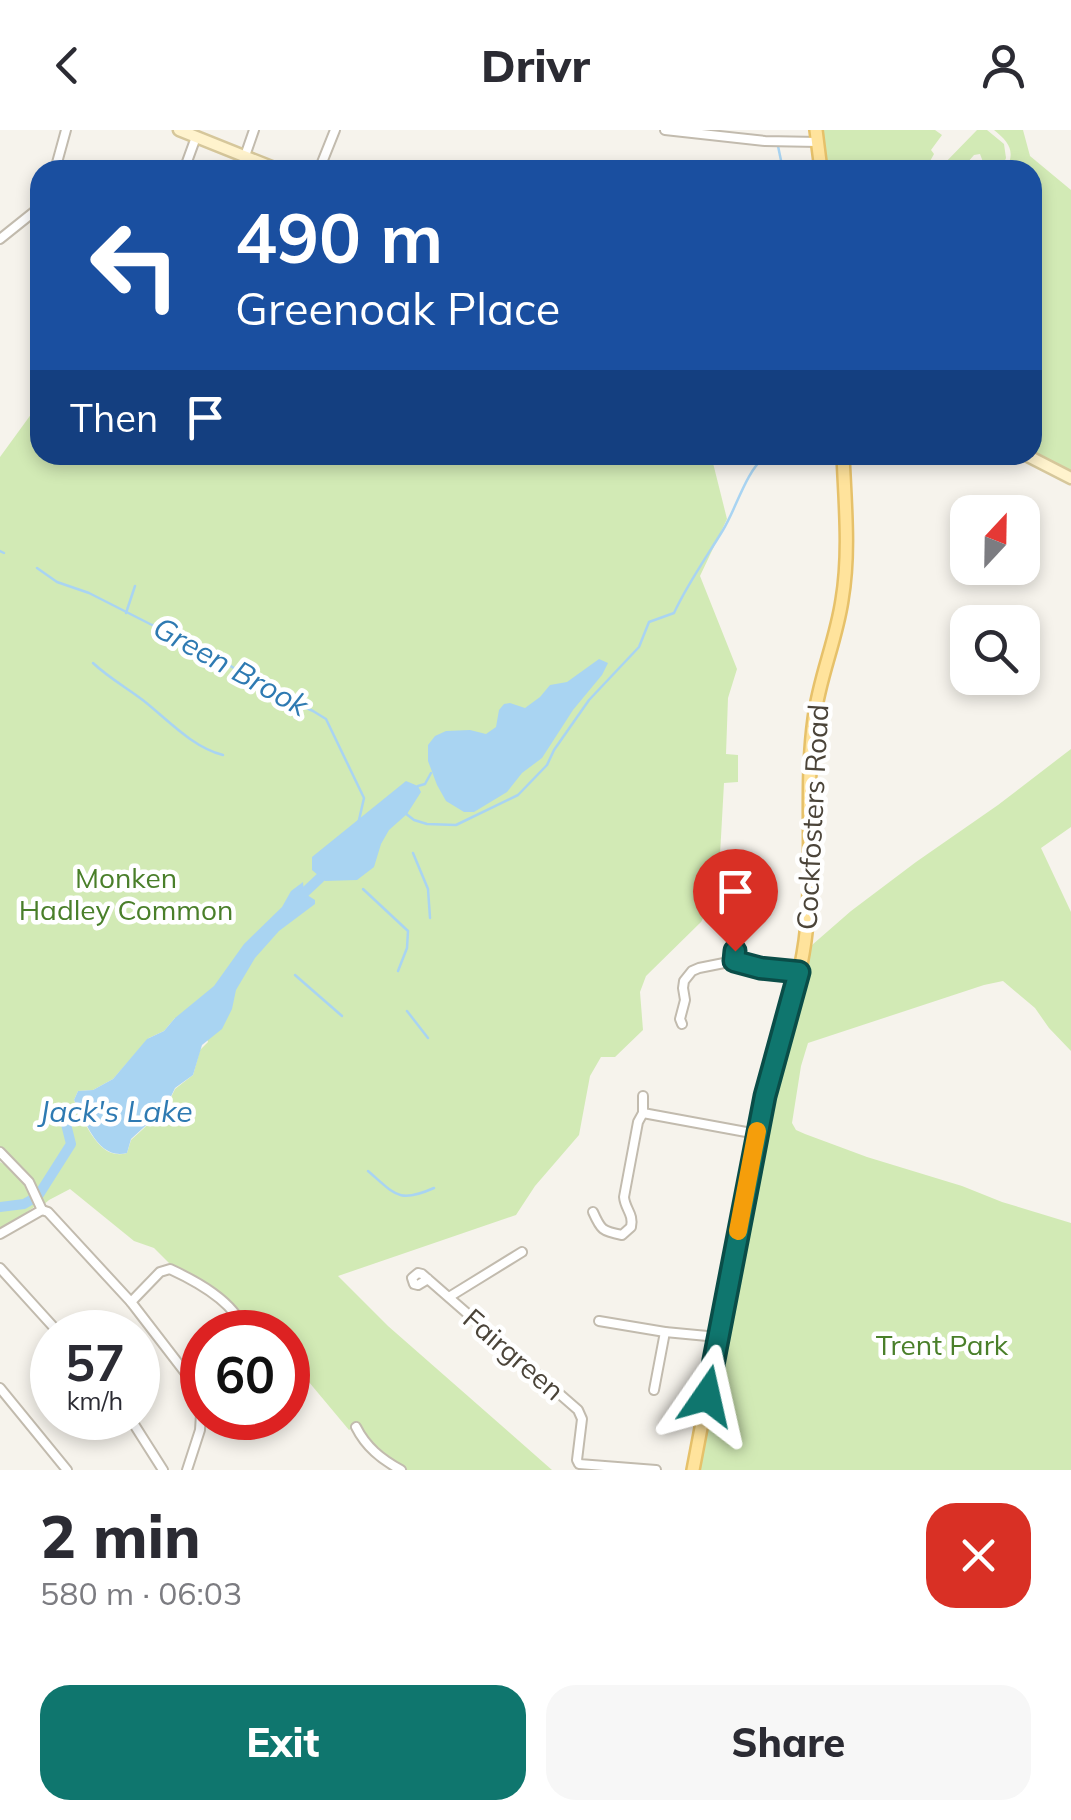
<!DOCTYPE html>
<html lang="en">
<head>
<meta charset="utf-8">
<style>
  body { margin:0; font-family:Mulish,sans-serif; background:#f7f7f7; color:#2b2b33; height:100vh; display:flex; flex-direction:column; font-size:38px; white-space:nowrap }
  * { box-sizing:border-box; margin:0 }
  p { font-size:32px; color:#7c7c81 }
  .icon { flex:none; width:55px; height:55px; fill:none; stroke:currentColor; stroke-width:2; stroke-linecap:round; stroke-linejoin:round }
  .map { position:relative; height:1340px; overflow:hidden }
  .details { display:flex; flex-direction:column; background:#fff; flex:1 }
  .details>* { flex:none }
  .top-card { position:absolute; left:30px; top:30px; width:1012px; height:305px; border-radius:30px; box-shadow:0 5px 15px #0003; background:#1a4fa0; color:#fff; overflow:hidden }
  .needle { width:65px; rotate:22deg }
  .controls { position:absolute; left:950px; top:365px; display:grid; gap:20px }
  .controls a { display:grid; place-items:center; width:90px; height:90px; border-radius:20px; background:#fff; box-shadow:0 5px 15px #0003; font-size:50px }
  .speed { position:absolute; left:30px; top:1180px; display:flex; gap:20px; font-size:50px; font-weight:700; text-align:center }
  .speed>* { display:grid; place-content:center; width:130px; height:130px; border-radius:50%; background:#fff; box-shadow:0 5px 15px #0003; line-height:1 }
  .speed small { font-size:25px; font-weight:400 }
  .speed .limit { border:15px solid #d22; background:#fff; color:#111 }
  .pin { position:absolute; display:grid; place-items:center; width:85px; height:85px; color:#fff; margin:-102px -42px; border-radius:50% 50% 50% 0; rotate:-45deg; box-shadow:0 0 10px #0007 }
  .pin .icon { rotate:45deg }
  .me { position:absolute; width:110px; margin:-55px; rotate:11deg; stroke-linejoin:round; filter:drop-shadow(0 0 8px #0008) }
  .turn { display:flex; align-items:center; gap:35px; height:210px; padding:0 40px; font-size:45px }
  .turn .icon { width:130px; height:130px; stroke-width:2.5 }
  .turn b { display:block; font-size:70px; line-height:85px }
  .then { display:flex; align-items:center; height:95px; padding:0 40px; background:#0003; gap:20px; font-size:38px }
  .round { display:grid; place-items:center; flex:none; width:105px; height:105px; border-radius:30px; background:#f7f7f7 }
  .head { display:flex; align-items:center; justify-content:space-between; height:170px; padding:0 40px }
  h1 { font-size:60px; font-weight:800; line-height:75px }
  .action { display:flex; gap:20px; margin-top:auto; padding:20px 40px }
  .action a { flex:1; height:115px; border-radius:30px; background:#0f766e; color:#fff; font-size:40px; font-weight:800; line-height:115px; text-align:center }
  .action a+a { background:#f7f7f7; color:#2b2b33 }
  header { display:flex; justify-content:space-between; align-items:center; height:130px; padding:0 40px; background:#fff; font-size:45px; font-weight:800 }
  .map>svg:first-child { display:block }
  .green { fill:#d2eab5; fill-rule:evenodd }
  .water { fill:#a9d4f2 }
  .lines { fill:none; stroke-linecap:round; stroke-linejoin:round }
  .stream { stroke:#a9d4f2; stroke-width:2.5 }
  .river { stroke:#a9d4f2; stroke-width:10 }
  .street-casing { stroke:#c2bbae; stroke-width:12 }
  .secondary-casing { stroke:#d6c79b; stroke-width:15 }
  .primary-casing { stroke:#e6c16a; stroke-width:16 }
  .street { stroke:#fff; stroke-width:8 }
  .secondary { stroke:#fff3cd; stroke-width:10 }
  .primary { stroke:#ffe39c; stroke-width:11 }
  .route-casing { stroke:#0a4d48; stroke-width:25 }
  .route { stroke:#0f766e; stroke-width:18 }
  .slow { stroke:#f59e0b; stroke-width:18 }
  .labels { text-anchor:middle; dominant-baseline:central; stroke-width:9; stroke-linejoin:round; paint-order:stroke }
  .street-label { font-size:28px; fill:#4b4439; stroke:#fff }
  .park-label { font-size:28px; fill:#4a7f2a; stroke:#fff }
  .water-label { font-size:30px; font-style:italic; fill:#2e7ab2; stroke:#fff }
</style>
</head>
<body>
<header><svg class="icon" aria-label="back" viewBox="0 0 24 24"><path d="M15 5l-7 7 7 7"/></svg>Drivr<svg class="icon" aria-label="person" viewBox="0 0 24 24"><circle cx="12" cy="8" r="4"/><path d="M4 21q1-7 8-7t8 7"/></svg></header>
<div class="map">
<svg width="1071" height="1340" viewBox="0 0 1071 1340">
  <rect width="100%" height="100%" fill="#f6f3ec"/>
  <g class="green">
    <path d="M819,0H935L942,5L931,20L934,24L929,33L930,40H829Z"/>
    <path d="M977,0H987L1004,14L1006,28L1001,40H979L983,32L980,24L974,25L961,40H943L941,37Z"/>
    <path d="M994,0H1023L1030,26L1071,60V341L1033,323L1032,40H1006C1016,21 1009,12 994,0Z"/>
    <path d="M40,272V325H709L712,329L727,389L700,446L737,539L728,568L726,624L738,625V652L724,653L718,761L701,792L646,846L640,862L643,900L615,927H601L590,946L579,1005L535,1056L516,1085L338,1146L388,1196L552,1340H405L381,1326L357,1295L349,1300L288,1227V1202H262L216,1162L171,1135L154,1118L134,1111L70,1059L49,1070L41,1077L38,1069L0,1019V327ZM175,888L204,899L208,912L200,920L193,945L175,959L166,978L131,1010L127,1023C99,1032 84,991 74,970L78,961L93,960L113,949L149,908L164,901Z"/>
    <path d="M1071,619V697L1041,718L1071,782V921L1049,898L1035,878L1003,851L984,855L808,913L801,936L792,993L796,1000L805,1004L867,1027L962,1056L1002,1072L1071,1093V1340H700L765,997L812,815L851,781L916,732L998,675Z"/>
    <path d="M0,1032C17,1041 30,1058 34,1077L27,1082L28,1084L0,1099Z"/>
  </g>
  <g class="water">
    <path d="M599,529L608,533L602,545L573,580L542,628L522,643L507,662L474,682H464L446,671L437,655L428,631V615L435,606L446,601L470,600L486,604L496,597L499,580L504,574L510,573L525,578L540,567L550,555L567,552Z"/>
    <path d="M406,651L418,656L421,662L407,684L389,700L381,714L374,737L357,750L325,751L312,740V727Z"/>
    <path d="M303,752L304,763L315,770V774L279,801L255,828L236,860L232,879L222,899L202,915L193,945L175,958L166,977L131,1009L127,1023C98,1031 85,990 74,970L78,961L93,960L113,949L147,909L164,901L175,888L214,856L244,814L282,777L291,761Z"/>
  </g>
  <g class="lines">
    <g class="stream">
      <path d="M778,16L783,40"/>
      <path d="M0,421L4,423"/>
      <path d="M37,438L57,452L89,463L152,495L161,496L166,501L196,515L275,563L313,581L326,589L364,668L359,690"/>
      <path d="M126,483L135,456"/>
      <path d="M93,533C109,548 127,558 144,571C168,590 192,617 223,625"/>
      <path d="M418,656L425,654L431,643"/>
      <path d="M405,683L414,690L427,694L456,695L518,665L547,635L554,620L589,570L639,517L649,492L674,483C688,453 706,428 723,400C737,377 745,343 766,325"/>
      <path d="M413,723L428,759L430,788"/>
      <path d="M363,759L408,801L407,818L398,841"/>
      <path d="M295,845L342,886"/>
      <path d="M407,881L428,908"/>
      <path d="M368,1041C395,1064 398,1074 434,1058"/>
    </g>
    <g class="river">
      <path d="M304,763L320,748"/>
      <path d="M0,1077L24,1074L38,1066L71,1014L63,982L78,978"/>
    </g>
    <g class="street-casing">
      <g id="street">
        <path d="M665,0L765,11L818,12"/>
        <path d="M245,26L254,0"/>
        <path d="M55,40L66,0"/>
        <path d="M184,40L196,7"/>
        <path d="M319,40L335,0"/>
        <path d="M0,109L40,77"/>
        <path d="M682,894L680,889L685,870L683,858L684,851L692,841L699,838L734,831L760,838L799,842"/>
        <path d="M643,983L757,1004"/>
        <path d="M0,1022L29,1052L42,1080"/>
        <path d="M593,1082C601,1100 602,1101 622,1105L631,1097C634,1084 625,1079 624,1067L638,992L643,983V966"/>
        <path d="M0,1104L42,1080L48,1082L131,1172L191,1250L200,1273L201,1284L200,1300L187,1340"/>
        <path d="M0,1138L58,1202"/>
        <path d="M428,1149L418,1155L414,1154L412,1148L418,1143L422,1144L578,1280L582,1289L577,1330L579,1334L656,1340"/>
        <path d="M449,1167L522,1122"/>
        <path d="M131,1172L160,1142L170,1139C196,1151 234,1171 244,1200"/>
        <path d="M599,1191L665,1202L718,1207"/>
        <path d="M0,1258L67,1340"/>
        <path d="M654,1260L665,1202"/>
        <path d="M130,1288L163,1340"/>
        <path d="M356,1297C366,1317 381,1329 401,1340"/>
      </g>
    </g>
    <g class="secondary-casing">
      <g id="secondary">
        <path d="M179,0L279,40"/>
        <path d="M1026,325L1071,348"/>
      </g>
    </g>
    <g class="primary-casing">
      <g id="primary">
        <path d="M816,0L821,40"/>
        <path d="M693,1340L757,1004C770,939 796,876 805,811C815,737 804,663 814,589C819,548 836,511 842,470C850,423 845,373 843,325"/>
      </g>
    </g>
    <use href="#street" class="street"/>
    <use href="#secondary" class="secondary"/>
    <use href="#primary" class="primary"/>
  </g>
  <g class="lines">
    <g class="route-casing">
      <path id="route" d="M707,1266L765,966L799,842L760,838L734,831L735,821"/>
    </g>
    <use href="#route" class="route"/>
    <path class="slow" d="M738,1101L757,1001"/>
  </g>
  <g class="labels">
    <g class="street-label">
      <text transform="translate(812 687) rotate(-87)">Cockfosters Road</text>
      <text transform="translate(514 1224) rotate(41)">Fairgreen</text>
    </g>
    <g class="park-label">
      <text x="126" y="747">Monken<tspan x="126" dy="32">Hadley Common</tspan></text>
      <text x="942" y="1214">Trent Park</text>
    </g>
    <g class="water-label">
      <text transform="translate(231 536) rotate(29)">Green Brook</text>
      <text x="116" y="981">Jack's Lake</text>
    </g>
  </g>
</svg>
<div class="controls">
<a><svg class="needle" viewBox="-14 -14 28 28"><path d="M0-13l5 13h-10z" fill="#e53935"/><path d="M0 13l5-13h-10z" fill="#7c7c81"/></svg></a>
<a><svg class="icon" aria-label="search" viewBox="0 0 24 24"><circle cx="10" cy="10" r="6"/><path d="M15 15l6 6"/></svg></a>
</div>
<div class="speed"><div>57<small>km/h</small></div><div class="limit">60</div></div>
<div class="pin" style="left:735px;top:821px;background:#d93025"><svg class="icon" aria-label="arrive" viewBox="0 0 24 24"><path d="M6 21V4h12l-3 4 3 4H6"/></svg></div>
<svg class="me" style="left:707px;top:1266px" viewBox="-20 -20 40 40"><path d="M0-17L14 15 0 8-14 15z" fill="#0f766e" stroke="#fff" stroke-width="4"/></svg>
<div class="top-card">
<div class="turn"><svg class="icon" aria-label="left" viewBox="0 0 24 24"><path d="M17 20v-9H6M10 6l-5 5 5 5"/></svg><div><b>490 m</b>Greenoak Place</div></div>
<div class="then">Then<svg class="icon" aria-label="arrive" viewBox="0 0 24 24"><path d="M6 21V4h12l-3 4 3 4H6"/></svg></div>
</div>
</div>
<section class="details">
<div class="head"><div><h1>2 min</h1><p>580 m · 06:03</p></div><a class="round" style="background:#d93025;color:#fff"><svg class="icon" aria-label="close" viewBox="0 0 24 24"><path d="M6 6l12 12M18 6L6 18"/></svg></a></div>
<div class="action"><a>Exit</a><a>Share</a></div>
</section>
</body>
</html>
